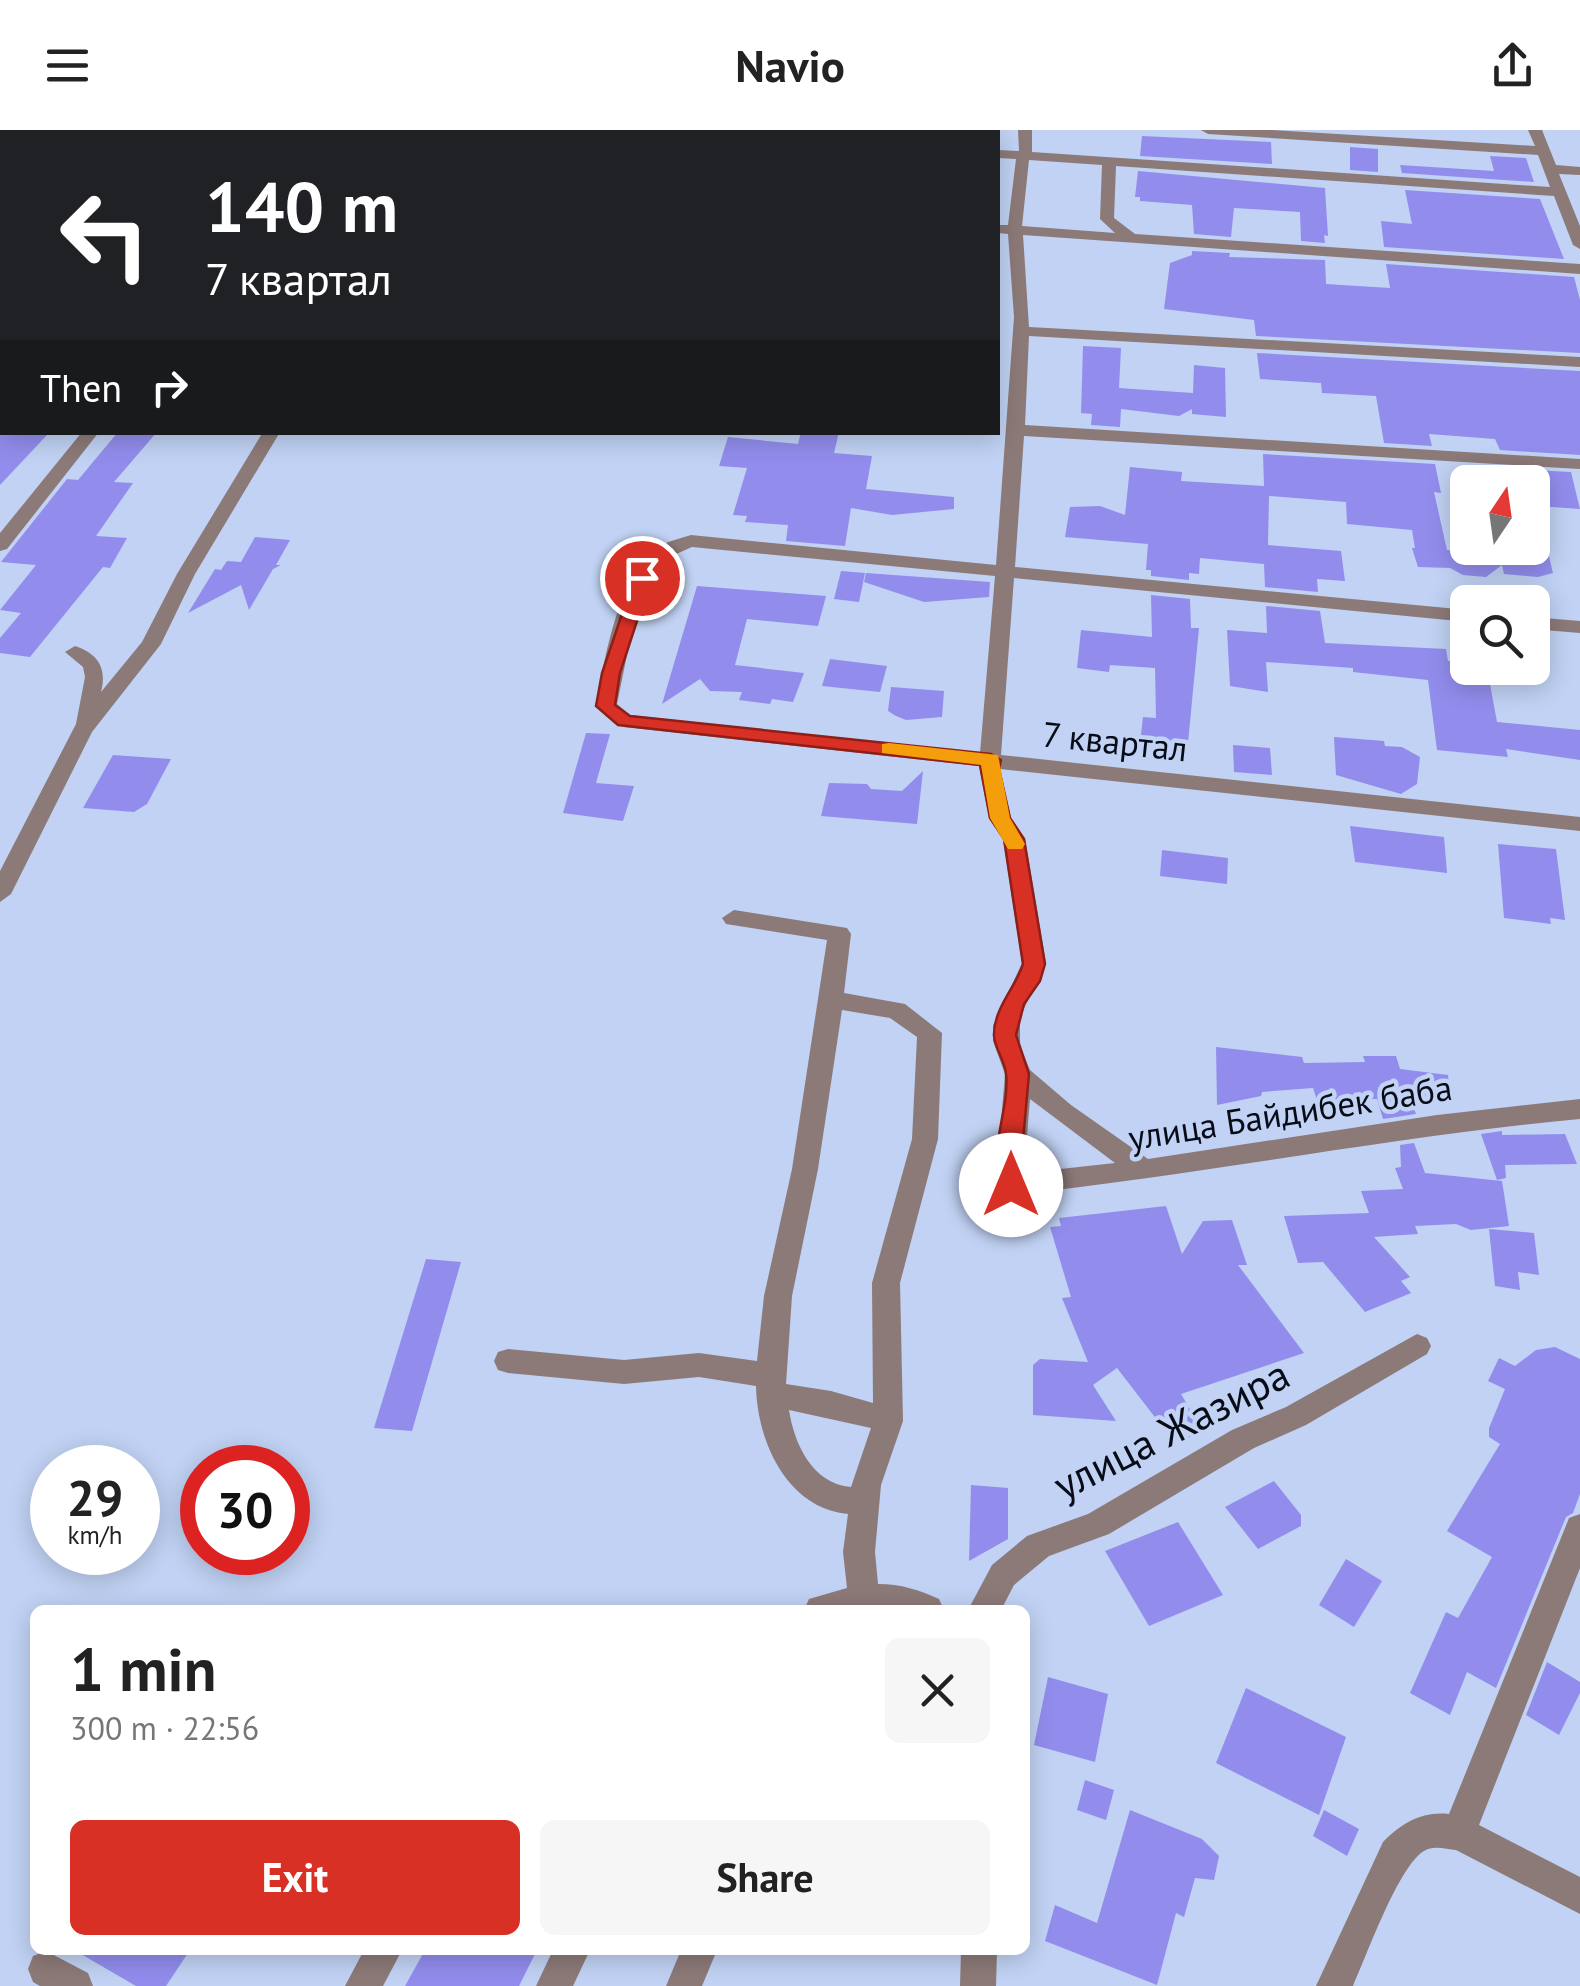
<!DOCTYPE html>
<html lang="en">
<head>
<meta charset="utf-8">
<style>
  body { margin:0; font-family:"PT Sans",sans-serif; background:#f6f6f6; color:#222; height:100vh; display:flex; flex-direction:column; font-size:38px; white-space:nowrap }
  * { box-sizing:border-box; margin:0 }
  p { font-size:32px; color:#767676 }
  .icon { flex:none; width:55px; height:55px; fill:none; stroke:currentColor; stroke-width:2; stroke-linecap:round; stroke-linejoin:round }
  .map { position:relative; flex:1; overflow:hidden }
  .panel { position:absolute; left:30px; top:1475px; width:1000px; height:350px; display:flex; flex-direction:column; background:#fff; border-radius:15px; box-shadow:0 5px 25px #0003 }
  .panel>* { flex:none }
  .top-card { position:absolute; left:0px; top:0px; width:1000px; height:305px; box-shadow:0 5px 25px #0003; background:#202124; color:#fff; overflow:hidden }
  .needle { width:65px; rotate:13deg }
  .tools { position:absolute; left:1450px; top:335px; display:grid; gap:20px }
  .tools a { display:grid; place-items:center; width:100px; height:100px; border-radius:15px; background:#fff; box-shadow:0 5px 25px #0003; font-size:50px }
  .speed { position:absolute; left:30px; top:1315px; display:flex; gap:20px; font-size:50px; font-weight:700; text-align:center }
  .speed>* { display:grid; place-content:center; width:130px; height:130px; border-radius:50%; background:#fff; box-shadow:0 5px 25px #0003; line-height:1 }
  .speed small { font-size:25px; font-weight:400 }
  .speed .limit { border:15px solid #d22; background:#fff; color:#111 }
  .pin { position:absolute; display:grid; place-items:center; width:85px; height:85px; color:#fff; margin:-42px; border:5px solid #fff; border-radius:50%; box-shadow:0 2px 10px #0007 }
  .me { position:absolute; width:110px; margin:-55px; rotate:0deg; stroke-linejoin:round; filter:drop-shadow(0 0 8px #0008) }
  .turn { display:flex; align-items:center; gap:35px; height:210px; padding:0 40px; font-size:45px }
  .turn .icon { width:130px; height:130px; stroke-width:2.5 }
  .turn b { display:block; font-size:70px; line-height:85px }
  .then { display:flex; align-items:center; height:95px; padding:0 40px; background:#0003; gap:20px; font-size:38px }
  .round { display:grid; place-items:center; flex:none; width:105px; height:105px; border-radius:15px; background:#f6f6f6 }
  .head { display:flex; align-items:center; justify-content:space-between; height:170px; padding:0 40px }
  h1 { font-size:60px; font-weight:600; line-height:75px }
  .action { display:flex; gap:20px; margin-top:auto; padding:20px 40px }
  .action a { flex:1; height:115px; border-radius:15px; background:#d93025; color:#fff; font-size:40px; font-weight:600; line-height:115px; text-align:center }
  .action a+a { background:#f6f6f6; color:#222 }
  header { display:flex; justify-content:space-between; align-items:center; height:130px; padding:0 40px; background:#fff; font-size:45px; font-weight:600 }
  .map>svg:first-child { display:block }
  .building { fill:#928ded }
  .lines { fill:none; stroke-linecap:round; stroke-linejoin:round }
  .minor { fill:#8c7a78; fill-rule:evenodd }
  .route { fill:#d93025; stroke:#8d1f18; stroke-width:2.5 }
  .slow { fill:#f59e0b }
  .labels { text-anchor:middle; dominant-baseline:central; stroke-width:9; stroke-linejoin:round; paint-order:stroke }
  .street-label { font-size:35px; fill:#070c17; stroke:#c1d2f4 }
  .near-street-label { font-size:42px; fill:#070c17; stroke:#c1d2f4 }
</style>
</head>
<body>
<header><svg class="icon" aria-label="menu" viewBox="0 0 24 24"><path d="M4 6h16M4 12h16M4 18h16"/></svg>Navio<svg class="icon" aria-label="share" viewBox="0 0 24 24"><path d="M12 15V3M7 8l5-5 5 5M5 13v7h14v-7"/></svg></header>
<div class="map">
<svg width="1580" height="1856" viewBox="0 0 1580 1856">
  <rect width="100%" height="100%" fill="#c1d2f4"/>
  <g class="building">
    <path d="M1142,6L1271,12L1272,34L1140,26Z"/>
    <path d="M1350,17L1378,19V42L1350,40Z"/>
    <path d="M1490,26L1526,28L1534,52L1402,43L1400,35L1494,41Z"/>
    <path d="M1138,41L1325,58L1328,106L1324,105L1325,113L1301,111L1300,82L1234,78L1231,107L1194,104L1192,75L1140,71V67H1135Z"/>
    <path d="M1405,60L1540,69L1564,129L1384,117L1381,91L1412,94Z"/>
    <path d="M1192,121L1230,123L1229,127L1325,130L1326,154L1390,158L1386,134L1574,147L1580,170V223L1256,206L1254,190L1164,179L1170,133L1192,125Z"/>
    <path d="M1083,216L1121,218L1119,258L1193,263L1194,235L1225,238L1226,287L1192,284V279L1179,286L1121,279L1120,297L1091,295L1092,284L1081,283Z"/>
    <path d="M1257,223L1580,241V325L1500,320L1495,309L1429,304L1432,316L1384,313L1376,266L1322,263L1321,253L1260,249Z"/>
    <path d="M0,300L47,305L0,355Z"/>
    <path d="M118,302H157L114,352L133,353L96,406L127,408L110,438L103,437L30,527L0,523V508L21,483L0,480L36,435L1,432L67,349L78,350Z"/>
    <path d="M801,302H839L834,323L872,326L866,359L954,367V379L892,385L851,378L845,416L786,411L788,395L745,392L747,386L733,385L747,338L719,336L728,307L798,314Z"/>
    <path d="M1263,324L1435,334L1441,363L1434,362L1447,420L1500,424L1498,418H1547L1553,443L1538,447L1504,444L1502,435L1486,447L1463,445L1450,438L1418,437L1412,418H1415L1412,400L1347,394L1346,372L1269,366L1268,415L1341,421L1345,451L1317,449L1318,462L1265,457L1264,434L1200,428L1199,444L1189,443V450L1151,446V440H1146L1148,414L1065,407L1070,377L1100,376L1125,385L1130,337L1182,342L1181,351L1264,356Z"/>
    <path d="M1532,340L1571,342L1580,379L1538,376L1532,368Z"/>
    <path d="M255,407L290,410L276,435H281L273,439L249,480L241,455L188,483L215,439L221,440L227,431L241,432Z"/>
    <path d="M841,441L865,443L859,472L834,469Z"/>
    <path d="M866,443L990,452L989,467L924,472L864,452Z"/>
    <path d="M697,456L826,466L818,496L747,489L735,535L804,543L793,572L772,569L770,574L739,570L742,562L710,561L700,549L662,574Z"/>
    <path d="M1151,465L1190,469L1191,498H1199L1188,613L1170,626L1156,624L1140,613L1143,587L1156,588L1155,538L1110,535L1109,542L1077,538L1081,500L1152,507Z"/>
    <path d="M1266,476L1320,481L1325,513L1446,519L1448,531L1468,532V538H1487L1497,592L1580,600V630L1506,619L1508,627L1437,620L1428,550L1353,542V538L1266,532L1268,562L1230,556L1227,500L1267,503Z"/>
    <path d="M830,529L887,536L880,562L822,556Z"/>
    <path d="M891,557L944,561L942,587L906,590L896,586L888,581Z"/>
    <path d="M586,603L610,604L596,653L634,656L623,691L563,683Z"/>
    <path d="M1334,607L1384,611L1385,616L1402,617L1420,627L1417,654L1401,664L1336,645Z"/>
    <path d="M1233,615L1270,618L1272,645L1234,642Z"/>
    <path d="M113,625L171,629L147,674L134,682L83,678Z"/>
    <path d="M923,641L917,694L821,686L829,653L867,654L871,659L902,661Z"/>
    <path d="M1350,696L1444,707L1447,743L1355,732Z"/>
    <path d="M1498,714L1556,719L1565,790L1550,788L1551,794L1504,788Z"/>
    <path d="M1162,720L1228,728L1227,754L1160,746Z"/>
    <path d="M1216,917L1302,927L1304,933L1365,932L1363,926H1396L1400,939L1448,945L1451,973L1410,968L1416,984L1383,989L1377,969L1317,970L1313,958L1262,962L1261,966L1217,975Z"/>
    <path d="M1502,1001V1005L1565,1004L1577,1034L1505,1035L1506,1048L1497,1050L1481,1004Z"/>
    <path d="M1414,1013L1425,1043L1502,1051L1509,1096L1471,1100L1456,1094L1415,1096L1418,1104L1374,1107L1410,1147L1401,1151L1411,1163L1365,1182L1323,1132L1298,1133L1284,1086L1369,1083L1361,1061L1403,1059L1395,1038L1401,1037L1400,1015Z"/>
    <path d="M1166,1076L1182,1124L1203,1091L1232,1090L1247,1135H1238L1304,1223L1181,1264L1204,1303L1174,1312L1117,1238L1093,1255L1116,1291L1033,1285V1235L1040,1229L1088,1232L1062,1168L1071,1167L1050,1097L1061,1096L1059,1088Z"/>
    <path d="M1489,1099L1534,1103L1539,1145L1518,1142L1520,1160L1495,1156Z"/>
    <path d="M426,1129L461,1132L412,1301L374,1298Z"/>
    <path d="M1555,1217L1580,1229V1364L1573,1383L1566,1387L1496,1558L1467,1542L1450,1585L1410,1563L1446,1482L1458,1488L1492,1427L1447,1401L1500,1314L1489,1307V1298L1505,1259L1488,1251L1499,1228L1515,1236L1536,1220Z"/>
    <path d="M1274,1351L1301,1385V1396L1258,1419L1225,1377Z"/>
    <path d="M971,1355L1008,1358V1409L969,1431Z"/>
    <path d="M1178,1392L1223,1465L1149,1496L1105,1421Z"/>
    <path d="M1346,1429L1382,1451L1354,1497L1319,1475Z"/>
    <path d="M1547,1532L1580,1552V1563L1559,1605L1526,1585Z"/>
    <path d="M1048,1547L1108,1564L1095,1632L1034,1615Z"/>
    <path d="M1246,1558L1346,1607L1319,1685L1216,1633Z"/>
    <path d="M1085,1650L1114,1660L1106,1690L1077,1680Z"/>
    <path d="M1130,1680L1202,1709L1219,1726L1214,1750L1195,1748L1184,1787L1176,1783L1157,1855L1045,1811L1055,1775L1097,1793Z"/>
    <path d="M1324,1680L1359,1699L1347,1726L1313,1706Z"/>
    <path d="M74,1820H190L166,1856H136Z"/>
    <path d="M425,1820H537L519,1856H405Z"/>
  </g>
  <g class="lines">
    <g class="minor">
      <path d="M621,0H665L667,2H623Z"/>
      <path d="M1018,0H1032V22L1550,57L1538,25L1208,4L1201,0H1272L1535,16L1528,0H1542L1556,35L1580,37V45L1559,44L1580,96V119L1573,115L1554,66L1116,36L1114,88L1135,104L1580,134V144L1023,105L1029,197L1580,227V237L1029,206L1025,295L1580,329V339L1024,306L1015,437L1468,480V492L1014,448L1001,625L1580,687V701L1000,639L1011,688L1025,709L1046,833L1020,887V916L1030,940L1071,975L1148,1029L1437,985L1580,969V989C1389,1007 1201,1045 1011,1065L1002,1062L997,1041L1005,944L993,911V896L1022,833L1003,709L989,688L979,636L624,597L596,576C603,535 619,445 654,420C664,412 678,409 691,405L996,435L1014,187L1008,104L998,103V95H1008L1016,29L998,28V20L1019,21ZM1029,30L1102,35L1100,89L1115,103L1022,96ZM692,417L995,446L980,623L630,585L617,574L628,520L648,457L665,429ZM1030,969L1115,1033L1024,1043Z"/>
      <path d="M2,196V207L0,208V197Z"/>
      <path d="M82,302H99L7,419L0,421V403Z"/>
      <path d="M263,302H280L195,444L161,514L92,602L11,764L0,772V741L76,594L85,547L83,537L65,522L75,516C99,524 107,539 101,562L142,512L177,444Z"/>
      <path d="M1532,487L1580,491V503L1532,499Z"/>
      <path d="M734,780L847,798L851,804L844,863L905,874L942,903L938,1009L900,1153L903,1291L881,1355L875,1422L878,1454C901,1454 919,1460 939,1469L944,1480H804L809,1469L847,1458L843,1422L848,1384C786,1378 757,1310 756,1256L699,1247L624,1254L508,1243L498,1240L494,1231L498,1222L508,1219L624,1230L699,1223L757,1231L764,1166L792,1039L827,810L726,794L722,788ZM842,880L890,888L917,907L912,1009L872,1153L873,1273L831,1261L786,1254L792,1166L818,1039ZM789,1280L871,1298L851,1357C812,1354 794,1313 789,1280Z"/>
      <path d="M1417,1204L1427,1208L1431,1216L1427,1224L1306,1295L1254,1318L1109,1404L1049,1426L1014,1455L1001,1480H968L992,1435L1027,1406L1088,1384L1232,1300L1286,1277Z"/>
      <path d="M1580,1384V1438L1479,1695L1580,1747V1784L1456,1720C1446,1719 1433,1715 1424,1721C1399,1735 1366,1827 1353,1856H1316L1383,1712C1402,1693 1422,1681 1449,1684L1565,1398L1569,1388Z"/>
      <path d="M364,1820H402L383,1856H345Z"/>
      <path d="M553,1820H590L573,1856H536Z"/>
      <path d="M681,1820H717L702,1856H666Z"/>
      <path d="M961,1820H997L996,1856H960Z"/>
      <path d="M46,1821L88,1843L93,1856H40L33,1852L28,1839L33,1826Z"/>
    </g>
  </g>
  <path class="route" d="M642,443L651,448L620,543L615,575L630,586L991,624L1001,630L999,639L1010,688L1024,709L1045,834L1040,851L1024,874L1016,905L1029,944L1021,1033L1023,1055L1020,1061H1003C985,1026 1010,981 1006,944C1005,931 995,919 994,906C993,879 1016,857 1023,834L1004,709L990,688L980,635L618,595L596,576L602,543L634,448Z"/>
  <path class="slow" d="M889,613L998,625L1010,688L1025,714L1022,719H1008L990,688L981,635L882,623V614Z"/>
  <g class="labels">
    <g class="street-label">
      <text transform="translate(1115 611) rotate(6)">7 квартал</text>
      <text transform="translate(1290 982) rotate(-9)">улица Байдибек баба</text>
    </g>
    <g class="near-street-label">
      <text transform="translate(1171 1299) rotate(-27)">улица Жазира</text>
    </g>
  </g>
</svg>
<div class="tools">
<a><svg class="needle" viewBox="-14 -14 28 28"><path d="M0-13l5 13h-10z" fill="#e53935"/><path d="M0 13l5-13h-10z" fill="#767676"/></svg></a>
<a><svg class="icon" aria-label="search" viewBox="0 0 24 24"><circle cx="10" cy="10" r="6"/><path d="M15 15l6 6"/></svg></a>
</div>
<div class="speed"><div>29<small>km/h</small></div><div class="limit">30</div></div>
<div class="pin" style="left:642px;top:448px;background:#d93025"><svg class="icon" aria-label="arrive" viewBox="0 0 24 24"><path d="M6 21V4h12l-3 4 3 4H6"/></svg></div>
<svg class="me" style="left:1011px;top:1055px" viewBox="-20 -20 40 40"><circle r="19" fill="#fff"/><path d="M0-13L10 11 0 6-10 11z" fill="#d93025"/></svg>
<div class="top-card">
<div class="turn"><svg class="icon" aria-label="left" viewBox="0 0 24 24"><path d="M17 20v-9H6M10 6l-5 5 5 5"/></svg><div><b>140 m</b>7 квартал</div></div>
<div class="then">Then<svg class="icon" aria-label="right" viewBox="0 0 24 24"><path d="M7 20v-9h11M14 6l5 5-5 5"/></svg></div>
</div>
<section class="panel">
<div class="head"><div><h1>1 min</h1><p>300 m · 22:56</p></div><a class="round"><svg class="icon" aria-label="close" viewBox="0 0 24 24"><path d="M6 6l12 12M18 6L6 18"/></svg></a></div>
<div class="action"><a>Exit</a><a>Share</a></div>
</section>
</div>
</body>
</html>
